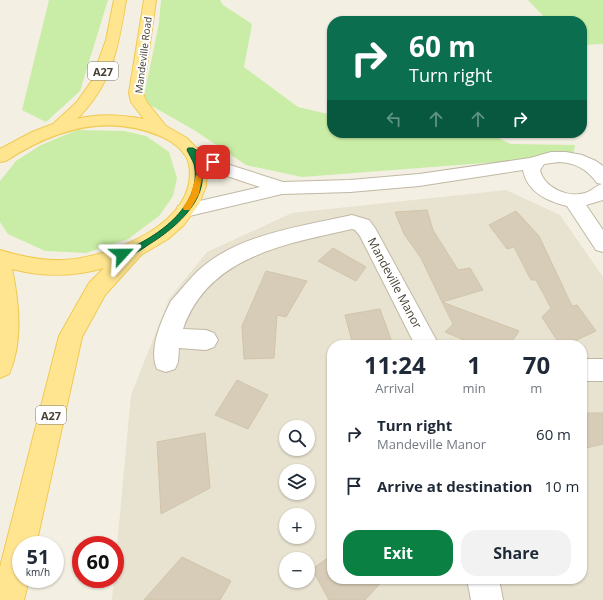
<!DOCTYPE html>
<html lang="en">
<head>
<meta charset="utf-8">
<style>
  body { margin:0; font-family:"Open Sans",sans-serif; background:#f2f2f3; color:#1f2937; height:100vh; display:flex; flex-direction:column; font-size:15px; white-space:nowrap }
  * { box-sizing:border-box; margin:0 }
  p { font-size:13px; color:#747a83 }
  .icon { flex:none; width:22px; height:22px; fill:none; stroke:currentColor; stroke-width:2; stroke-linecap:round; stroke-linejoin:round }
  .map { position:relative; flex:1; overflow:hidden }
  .drawer { position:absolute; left:327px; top:340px; width:260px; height:244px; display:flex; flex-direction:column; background:#fff; border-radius:16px; box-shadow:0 1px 3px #0004 }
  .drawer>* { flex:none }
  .hud { position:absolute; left:327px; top:16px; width:260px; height:122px; border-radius:16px; box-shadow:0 1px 3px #0004; background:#0b6e4f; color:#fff; overflow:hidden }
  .tools { position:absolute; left:279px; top:420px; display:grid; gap:8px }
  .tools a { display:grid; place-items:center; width:36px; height:36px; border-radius:50%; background:#fff; box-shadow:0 1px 3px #0004; font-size:20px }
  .speed { position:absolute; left:12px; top:536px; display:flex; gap:8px; font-size:20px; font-weight:700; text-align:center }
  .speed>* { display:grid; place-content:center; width:52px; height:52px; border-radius:50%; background:#fff; box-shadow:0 1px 3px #0004; line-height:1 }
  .speed small { font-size:10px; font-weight:400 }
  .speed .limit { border:6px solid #d22; background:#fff; color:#111 }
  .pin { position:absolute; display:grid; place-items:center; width:34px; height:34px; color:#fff; margin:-17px; border-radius:8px; box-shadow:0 2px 6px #0006 }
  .me { position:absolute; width:44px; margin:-22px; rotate:66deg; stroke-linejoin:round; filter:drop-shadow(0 0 3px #0008) }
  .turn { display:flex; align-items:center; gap:14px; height:84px; padding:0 16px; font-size:18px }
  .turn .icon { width:52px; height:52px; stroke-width:2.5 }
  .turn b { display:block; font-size:28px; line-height:34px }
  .lanes { display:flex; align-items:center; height:38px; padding:0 16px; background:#0003; justify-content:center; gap:20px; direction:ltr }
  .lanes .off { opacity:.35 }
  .eta { display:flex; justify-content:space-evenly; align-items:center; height:68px; text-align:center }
  .eta b { font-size:24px; font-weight:700; line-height:28px }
  .button { display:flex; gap:8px; margin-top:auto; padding:8px 16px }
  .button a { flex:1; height:46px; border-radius:16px; background:#0b8043; color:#fff; font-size:16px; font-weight:700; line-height:46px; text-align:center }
  .button a+a { background:#f2f2f3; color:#1f2937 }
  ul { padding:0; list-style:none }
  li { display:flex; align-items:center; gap:12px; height:52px; padding:0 16px }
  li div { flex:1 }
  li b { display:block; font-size:15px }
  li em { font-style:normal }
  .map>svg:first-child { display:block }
  .residential { fill:#e8e2d0; fill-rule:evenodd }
  .green { fill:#c9eda6 }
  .building { fill:#d6ccb7; stroke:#d2c4a9 }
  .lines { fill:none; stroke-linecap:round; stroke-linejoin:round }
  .minor-casing { stroke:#c0b8a4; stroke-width:2 }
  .primary-casing { stroke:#f1ca53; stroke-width:2 }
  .minor { fill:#fff; fill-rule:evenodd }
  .primary { fill:#ffe590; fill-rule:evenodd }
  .route { fill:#0b8043; stroke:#07532c }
  .slow { fill:#f59e0b }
  .labels { text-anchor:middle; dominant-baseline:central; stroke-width:4; stroke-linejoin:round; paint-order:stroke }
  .far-street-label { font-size:10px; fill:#463f32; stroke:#fff }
  .shield { fill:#fff; stroke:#7e7970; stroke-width:1 }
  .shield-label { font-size:11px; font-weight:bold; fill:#463f32 }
  .street-label { font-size:12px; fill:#463f32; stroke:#fff }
</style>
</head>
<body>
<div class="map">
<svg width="603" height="600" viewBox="0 0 603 600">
  <rect width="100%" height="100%" fill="#f3efe2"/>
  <path class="residential" d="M506,190L560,215L603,277V600H112L131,395L169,299L207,252L292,213ZM332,345H582V579H332ZM286,427H308V449H286ZM286,471H308V493H286ZM286,515H308V537H286ZM286,559H308V581H286Z"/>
  <g class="green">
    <path d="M49,0H108L80,91L46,122L22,110Z"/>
    <path d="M161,0H220L223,5L252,24L244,67L298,107L332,115V133H487L511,144L575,145L573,156L302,177L246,165L194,130L143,101L159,23Z"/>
    <path d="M528,0H603V44L582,45V21H548Z"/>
    <path d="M77,130L124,131L146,136L169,152L177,178L173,196L159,216L128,239L86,253L45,251L8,234L0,222V181L16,161L41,145Z"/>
  </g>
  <g class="building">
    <path d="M427,210L433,230L458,270L470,268L483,290L442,302L421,258L404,234L395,212Z"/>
    <path d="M516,211L539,236L572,306L577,305L596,331L566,345H560L542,317L551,308L536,280H531L514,247L507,249L489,225Z"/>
    <path d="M333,248L366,267L356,281L318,261Z"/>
    <path d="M266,271L307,281L286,317L277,315L274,358L244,359L242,326Z"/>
    <path d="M442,302L519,331L510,345H476L445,332L453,324Z"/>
    <path d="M380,309L393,345H353L345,315Z"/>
    <path d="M237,380L268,395L248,429L215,415Z"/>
    <path d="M582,413H603V444L582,449Z"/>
    <path d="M205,433L210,488L161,514L157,442Z"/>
    <path d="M332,555V579H384L365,600H329L312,569Z"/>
    <path d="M182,557L231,581L220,600H144Z"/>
  </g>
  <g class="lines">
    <g class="minor-casing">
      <g id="minor">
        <path d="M190,145L230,165L283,182L350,180L419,174L530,158L551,152H566L582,155L596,161L603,166V200L586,205L603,230V252L596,250L567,206C547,201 527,192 523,170L419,186L350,192L282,194L185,217L178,216L176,211L178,206L260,187L218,173L184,154L182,150L184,146ZM559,162C576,163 587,169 597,183L602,184C595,186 592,191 585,193C568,198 544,188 540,170L544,164Z"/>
        <path d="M352,215L369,220L375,228L439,345H415L360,236L355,230L352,229C286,244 208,256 183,329L206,330L214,333L218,340L214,347L206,350L179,348L178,362L175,369L166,372L157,369C148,349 162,319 171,301C181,290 190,278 200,269C239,234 303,226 352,215Z"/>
        <rect x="582" y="359" width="21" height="22"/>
        <path d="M467,579H499L503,600H471Z"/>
      </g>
    </g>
    <g class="primary-casing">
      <path id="primary" d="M114,0H126C118,48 113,83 77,119C99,113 122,115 144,119L131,102L129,93L144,0H156L143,93L146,101L166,126L187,138L201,153L207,168L206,186L199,204L184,225L168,239L141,255L105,295L82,337L36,545H21V579H29L24,600H0V567L59,336L89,283L104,268C73,277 43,277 12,269C19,301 23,343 9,374L0,378V250C20,256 42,261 63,260C108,258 200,224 189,164C186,151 172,141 160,136C106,113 53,130 6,161L0,162V149L32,132L53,124L76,103L91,82L106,40Z"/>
    </g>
    <use href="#minor" class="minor"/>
    <use href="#primary" class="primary"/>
  </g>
  <path class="route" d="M188,148H193L216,162L210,164L197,157C217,194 176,228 148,245C141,250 128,259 120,256V252C154,240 204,206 194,164C192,159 189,154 187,150Z"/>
  <path class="slow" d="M196,175L202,177L199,194L190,210H184L183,208L191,194Z"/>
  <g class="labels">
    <g class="far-street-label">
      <text transform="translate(143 55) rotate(-83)">Mandeville Road</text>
    </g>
    <g class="shield">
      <rect x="88" y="62" width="30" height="18" rx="3"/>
      <rect x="36" y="406" width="30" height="18" rx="3"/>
    </g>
    <g class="shield-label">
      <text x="103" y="71">A27</text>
      <text x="51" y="415">A27</text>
    </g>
    <g class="street-label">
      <text transform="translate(395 283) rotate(62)">Mandeville Manor</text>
    </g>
  </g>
</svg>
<div class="tools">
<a><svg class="icon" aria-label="search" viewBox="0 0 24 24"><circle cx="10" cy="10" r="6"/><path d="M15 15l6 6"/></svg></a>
<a><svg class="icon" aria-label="layers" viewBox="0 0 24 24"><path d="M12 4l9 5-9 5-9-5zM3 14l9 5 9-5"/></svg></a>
<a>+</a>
<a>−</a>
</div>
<div class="speed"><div>51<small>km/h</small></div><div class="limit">60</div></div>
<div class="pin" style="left:213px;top:162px;background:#d93025"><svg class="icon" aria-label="arrive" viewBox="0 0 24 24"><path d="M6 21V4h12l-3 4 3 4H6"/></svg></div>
<svg class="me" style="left:122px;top:254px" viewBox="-20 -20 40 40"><path d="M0-17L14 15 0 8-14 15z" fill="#0b8043" stroke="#fff" stroke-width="4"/></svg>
<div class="hud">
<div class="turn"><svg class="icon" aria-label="right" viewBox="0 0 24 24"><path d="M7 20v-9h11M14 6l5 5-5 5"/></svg><div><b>60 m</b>Turn right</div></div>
<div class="lanes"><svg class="icon off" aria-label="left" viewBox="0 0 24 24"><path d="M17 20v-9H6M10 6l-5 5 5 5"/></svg><svg class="icon off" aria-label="ahead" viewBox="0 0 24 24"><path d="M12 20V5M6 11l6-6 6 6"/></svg><svg class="icon off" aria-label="ahead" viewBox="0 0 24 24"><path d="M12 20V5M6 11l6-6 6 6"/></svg><svg class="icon" aria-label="right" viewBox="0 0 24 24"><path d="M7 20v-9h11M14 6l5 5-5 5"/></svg></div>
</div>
<section class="drawer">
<div class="eta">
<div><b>11:24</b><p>Arrival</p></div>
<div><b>1</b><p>min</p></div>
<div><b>70</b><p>m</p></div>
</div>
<ul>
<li><svg class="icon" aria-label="right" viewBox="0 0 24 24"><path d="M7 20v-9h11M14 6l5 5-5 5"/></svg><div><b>Turn right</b><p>Mandeville Manor</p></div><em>60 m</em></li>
<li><svg class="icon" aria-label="arrive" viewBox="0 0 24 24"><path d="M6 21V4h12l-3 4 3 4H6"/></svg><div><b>Arrive at destination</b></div><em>10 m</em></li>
</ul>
<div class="button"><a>Exit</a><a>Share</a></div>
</section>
</div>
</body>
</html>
